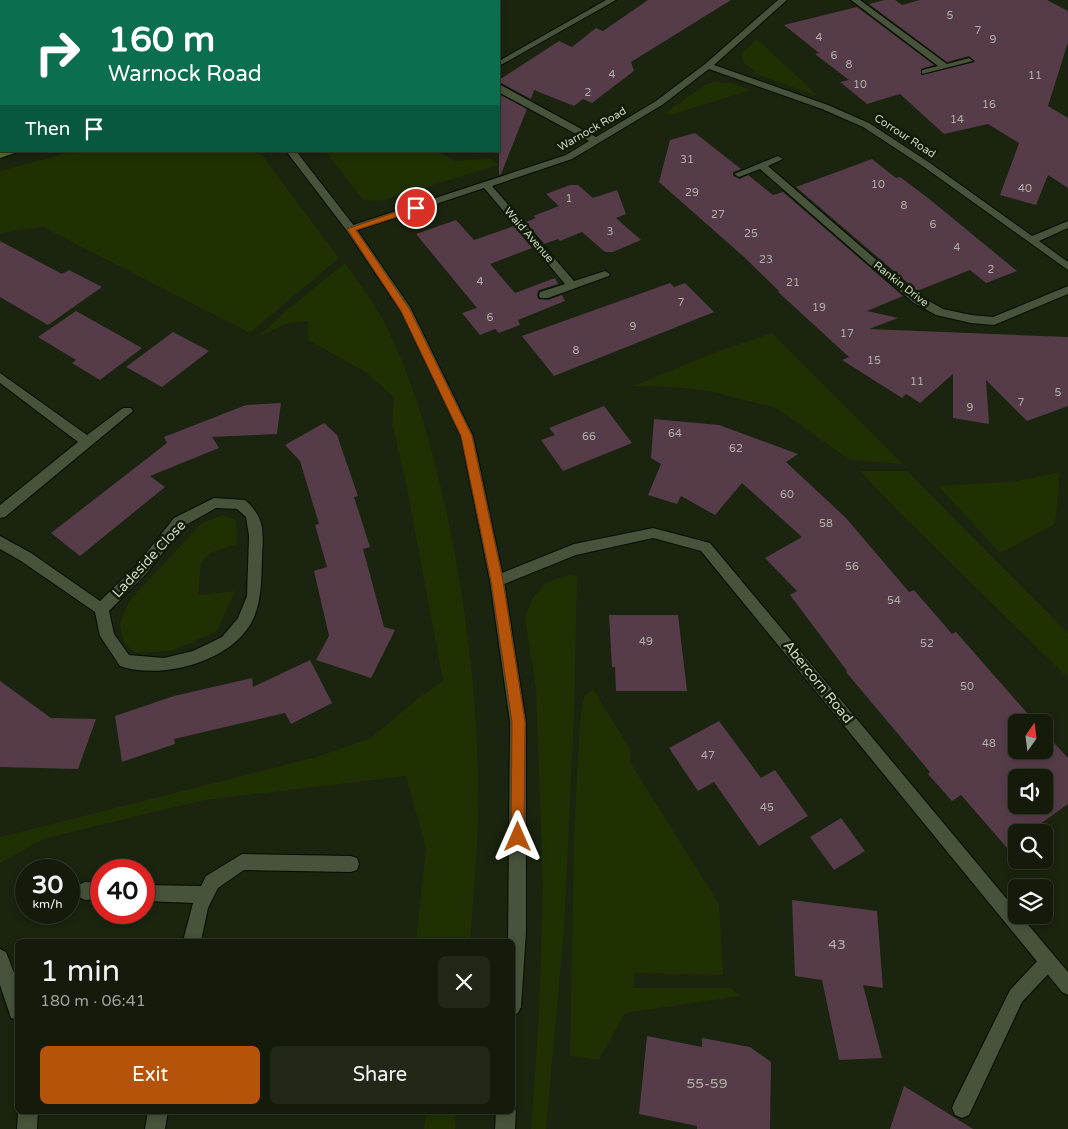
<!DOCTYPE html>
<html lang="en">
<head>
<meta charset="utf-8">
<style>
  body { margin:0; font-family:"Varela Round",sans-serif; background:#212818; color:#f1f3f6; height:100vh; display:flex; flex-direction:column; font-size:19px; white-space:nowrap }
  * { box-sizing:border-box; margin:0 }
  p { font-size:16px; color:#9da19c }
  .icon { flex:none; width:28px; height:28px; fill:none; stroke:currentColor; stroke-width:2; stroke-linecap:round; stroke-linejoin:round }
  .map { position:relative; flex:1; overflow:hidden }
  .details { position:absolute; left:15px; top:939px; width:500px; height:175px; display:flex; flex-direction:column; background:#141b0a; border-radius:8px; box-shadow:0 2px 8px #0003,0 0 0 1px #33392b }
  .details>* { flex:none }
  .hud { position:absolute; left:0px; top:0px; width:500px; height:152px; box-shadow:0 2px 8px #0003,0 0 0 1px #33392b; background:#0b6e4f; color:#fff; overflow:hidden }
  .needle { width:32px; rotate:14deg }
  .tools { position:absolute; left:1008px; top:714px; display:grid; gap:10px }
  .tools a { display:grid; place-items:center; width:45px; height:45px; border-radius:8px; background:#141b0a; box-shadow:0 2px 8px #0003,0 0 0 1px #33392b; font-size:25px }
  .speed { position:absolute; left:15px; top:859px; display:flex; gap:10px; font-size:25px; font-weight:700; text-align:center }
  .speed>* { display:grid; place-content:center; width:65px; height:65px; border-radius:50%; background:#141b0a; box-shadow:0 2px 8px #0003,0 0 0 1px #33392b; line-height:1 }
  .speed small { font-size:12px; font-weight:400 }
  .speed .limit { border:8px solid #d22; background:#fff; color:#111 }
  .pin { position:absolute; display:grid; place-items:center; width:42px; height:42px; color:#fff; margin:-21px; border:2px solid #fff; border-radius:50%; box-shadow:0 1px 5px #0007 }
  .me { position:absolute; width:55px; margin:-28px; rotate:0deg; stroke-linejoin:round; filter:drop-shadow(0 0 4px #0008) }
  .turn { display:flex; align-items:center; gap:18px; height:105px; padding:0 25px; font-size:22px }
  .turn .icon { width:65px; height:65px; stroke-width:2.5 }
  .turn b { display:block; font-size:35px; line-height:42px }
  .then { display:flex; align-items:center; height:48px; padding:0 25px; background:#0003; gap:10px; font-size:19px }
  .round { display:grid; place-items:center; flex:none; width:52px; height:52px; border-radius:8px; background:#212818 }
  .overview { display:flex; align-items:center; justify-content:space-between; height:85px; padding:0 25px }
  h1 { font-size:30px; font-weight:600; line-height:38px }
  .button { display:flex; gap:10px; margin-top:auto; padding:10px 25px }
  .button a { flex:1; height:58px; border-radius:8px; background:#b45309; color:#fff; font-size:20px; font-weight:600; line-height:58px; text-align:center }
  .button a+a { background:#212818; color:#f1f3f6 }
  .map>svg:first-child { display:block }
  .green { fill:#1f3103 }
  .building { fill:#563c49; fill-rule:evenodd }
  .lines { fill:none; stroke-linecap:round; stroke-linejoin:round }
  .service-casing { stroke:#050d00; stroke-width:2 }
  .minor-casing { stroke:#050d00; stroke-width:2 }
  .tertiary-casing { stroke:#050d00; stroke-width:2 }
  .secondary-casing { stroke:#050d00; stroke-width:2 }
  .service { fill:#47533b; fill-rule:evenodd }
  .minor { fill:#47533b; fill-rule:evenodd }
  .tertiary { fill:#47533b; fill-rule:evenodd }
  .secondary { fill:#546c2b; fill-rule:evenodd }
  .route { fill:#b45309; stroke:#753606 }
  .labels { text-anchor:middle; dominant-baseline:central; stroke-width:5; stroke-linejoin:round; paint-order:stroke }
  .number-label { font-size:11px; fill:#afaea7 }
  .far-street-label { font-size:11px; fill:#cdd4c6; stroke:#111b06 }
  .street-label { font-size:14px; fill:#cdd4c6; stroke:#111b06 }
  .near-number-label { font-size:14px; fill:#afaea7 }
</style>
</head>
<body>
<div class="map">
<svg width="1068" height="1129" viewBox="0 0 1068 1129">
  <rect width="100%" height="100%" fill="#1a240e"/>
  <g class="green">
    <path d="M757,39L812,90L817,96L753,73L755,70C747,66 741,64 742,53Z"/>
    <path d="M713,82L733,83L751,90L671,115L665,113L705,85Z"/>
    <path d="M74,151H259L339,258L250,333L43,227L0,233V171Z"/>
    <path d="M325,151H437L455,161L490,158L498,165L381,201L363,200Z"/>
    <path d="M345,263C358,281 372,300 383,320C415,382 435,456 449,524C469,622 480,721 478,821C477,861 473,901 470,941H416L426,848L406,776L205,800L46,838L0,863V837L313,758L371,738L417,699L443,681L407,489L392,423L394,397L364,371L308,340V321L286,324L259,336L289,308Z"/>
    <path d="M772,333L903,464L850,460L776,408L710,391L676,387L634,386L713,353Z"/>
    <path d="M860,471H907L1068,633V678L898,511Z"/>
    <path d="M1060,472L1055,524L1000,553L938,486L1017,481Z"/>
    <path d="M223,515L236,520L237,544L210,553L201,563L198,595L235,591L217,631L172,651L135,653L124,643L120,624L129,601L202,523Z"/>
    <path d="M569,575L577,576L574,715L564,931L546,1129H531L539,1015L543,886L536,689L525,618L532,599L545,583Z"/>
    <path d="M593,689L631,750L630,762L719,904L723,975L634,973V988H731L740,996L625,1013L599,1060L570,1056L574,833L580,722L584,696Z"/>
    <path d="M426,1111H456L455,1129H424Z"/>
  </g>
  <g class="building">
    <path d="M648,0H731L631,62L634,71L592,103L583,99L574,106L534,90L531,99L499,82V80L559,41L572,47L596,28L603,31Z"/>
    <path d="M885,0H895L902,5L920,0H1047L1068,11V42L1048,106L1068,118V188L1048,175L1036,205L1000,195L1019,143L988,124L944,134L900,94L867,104L840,82L849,80L815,54L819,53L784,25L857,7L934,65L921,69V75L975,62L969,56L947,62L869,4Z"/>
    <path d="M499,94L527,109L501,174L499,175Z"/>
    <path d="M695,133L741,169L733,172V176L740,179L748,175L773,195L783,192L903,296L867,311L898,318L869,329L1068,337V406L1027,421L986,380L989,424L953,418V374L920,403L906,394L902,398L842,360L849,357L777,291L780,292L744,257L659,182L670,140Z"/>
    <path d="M872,159L896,178L900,177L928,198L1017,271L986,283L970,270L917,291L796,187Z"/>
    <path d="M570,185H578L593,198L617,190L626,214L616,218L641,240L613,252H605L582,232L560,241L558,239L544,244L526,222L536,218L533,216L559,206L546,194Z"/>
    <path d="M456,220L474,240L514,226L532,248L490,264L515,293L555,278L558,284L539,290L537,294L538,299L548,300L562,295L565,301L518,320L520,325L499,333L495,329L480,335L462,313L477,308L416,234Z"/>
    <path d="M0,241L62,274L69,270L102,287L48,325L0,297Z"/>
    <path d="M670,283L674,287L685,283L714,312L554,376L522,336Z"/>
    <path d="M76,311L142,348L100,380L72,363L76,360L38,337Z"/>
    <path d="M173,332L209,351L162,387L126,367Z"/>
    <path d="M281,403L277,434L212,437L219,448L150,476L165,487L80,556L51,533L167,443L164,437L246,405Z"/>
    <path d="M604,406L632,443L563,471L541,440L555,435L549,428Z"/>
    <path d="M654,419L719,425L798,454L786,462L846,518L909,592L914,590L952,634L956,632L1035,722H1016V750H1044V732L1068,758V804L1029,832H1016V842L1008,849L961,795L952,801L928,774L930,772L846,672L847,671L790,595L797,591L765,558L802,537L742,483L715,515L681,496L677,504L648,495L661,464L651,458ZM1016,778H1044V805H1016Z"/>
    <path d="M324,423L337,435L358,496L354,497L370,547L363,549L384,627L395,630L371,678L316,660L329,636L314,571L327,567L315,525L319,524L300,461L285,445Z"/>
    <path d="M609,615H678L687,691H616L615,667H612Z"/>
    <path d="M310,660L332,703L291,724L285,713L174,739L175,744L122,762L115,716L174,696L252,678L253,687Z"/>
    <path d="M0,681L51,718L96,719L78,769L0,767Z"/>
    <path d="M719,721L761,778L775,770L808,816L759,846L714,782L698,791L669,748Z"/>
    <path d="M841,818L865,851L834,870L810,837Z"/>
    <path d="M792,900L877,911L883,988L863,985L882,1058L839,1060L822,980L795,976Z"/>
    <path d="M647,1036L702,1047V1038L750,1047L771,1062L770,1129H697V1126L639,1114Z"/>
    <path d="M904,1086L973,1129H890Z"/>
  </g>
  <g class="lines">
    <g class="service-casing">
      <g id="service">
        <path d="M177,0H187L188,1H178Z"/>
        <path d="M242,854L351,856L357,858L359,864L357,870L351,872L244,870L218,888L208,908L201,941H183L193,903L144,901V885L201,886L206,876Z"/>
        <path d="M85,882L101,883V899L85,900L79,897L76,891L79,885Z"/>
        <path d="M1047,954L1053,957L1056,963L1053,969L1022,1002L969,1115L962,1118L955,1115L952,1108L955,1101L1010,990L1041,957Z"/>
        <path d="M148,1111H168L165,1129H145Z"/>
      </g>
    </g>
    <g class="minor-casing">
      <g id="minor">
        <path d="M606,0H616L499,66V61Z"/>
        <path d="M778,0H787L714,65L828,105L869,123L930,163L1032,236L1068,221V228L1039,241L1068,262V270L924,167L863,127L822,109L709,69L662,105L572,159L492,186L574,281L605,271L610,274L609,276L548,298H540L539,295L540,292L565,284L484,188L355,231L351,232L346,229L347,227L566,155L589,141L500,93L499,84L596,137L656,101L705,64Z"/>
        <path d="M851,0H860L947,64L969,58L973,61L922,74V70L938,66Z"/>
        <path d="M778,156L783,159L768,166L902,282L922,297L943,309L971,315L993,317L1068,286V294L994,325L971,323L936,315L914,303L894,286L760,169L739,177L734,174Z"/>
        <path d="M0,373L87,435L123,408H131L133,411L5,517L0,518V505L78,442L0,383Z"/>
        <path d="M214,498L245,500C266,519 263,532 262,559C261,582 262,605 250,625C227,663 160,680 120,666L100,636L95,612L21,561L0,549V536L31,553L100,601L136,566L174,518ZM216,508L237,509L246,517L249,536L247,596L238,618L222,637L193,651L164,658L129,655L114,634L109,611L146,574L184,526Z"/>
        <path d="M653,528L710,543L1016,910V915H1020L1068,972V995L1062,992L701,551L653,538L576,555L497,587L492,585L490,581L492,577L574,544Z"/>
        <path d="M0,949L6,952L18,983V1020L11,1018L0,985Z"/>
        <path d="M18,1111H38L37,1129H17Z"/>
      </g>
    </g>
    <g class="tertiary-casing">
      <g id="tertiary">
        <path d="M286,151H296L355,227L410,307L473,436L504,581L526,722V932L521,1007L518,1013L512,1016V941H508L510,722L490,581L461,436L401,311L347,231Z"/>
        <path d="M513,1104L516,1111L515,1129H495L496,1111H512Z"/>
      </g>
    </g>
    <g class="secondary-casing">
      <g id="secondary">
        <path d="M24,0H33L34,1H25Z"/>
        <path d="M74,0H84L85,1H75Z"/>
        <path d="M17,151L15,153L0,158V152Z"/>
      </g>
    </g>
    <use href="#service" class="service"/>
    <use href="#minor" class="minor"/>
    <use href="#tertiary" class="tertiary"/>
    <use href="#secondary" class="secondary"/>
  </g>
  <path class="route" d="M416,205L419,206V210L356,230L410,310L472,436L503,581L525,722L524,837L522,841L518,843L513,841L511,837L512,722L491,581L461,436L401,311L347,229Z"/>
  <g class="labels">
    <g class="number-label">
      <text x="950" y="15">5</text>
      <text x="978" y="30">7</text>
      <text x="819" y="37">4</text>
      <text x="993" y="39">9</text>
      <text x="834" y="55">6</text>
      <text x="849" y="64">8</text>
      <text x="612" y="74">4</text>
      <text x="1035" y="75">11</text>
      <text x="860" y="84">10</text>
      <text x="588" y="92">2</text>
      <text x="989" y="104">16</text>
      <text x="957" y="119">14</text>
      <text x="687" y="159">31</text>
      <text x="878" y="184">10</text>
      <text x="1025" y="188">40</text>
      <text x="692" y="192">29</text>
      <text x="569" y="198">1</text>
      <text x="904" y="205">8</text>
      <text x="718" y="214">27</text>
      <text x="933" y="224">6</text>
      <text x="610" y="231">3</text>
      <text x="751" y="233">25</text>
      <text x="957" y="247">4</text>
      <text x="766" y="259">23</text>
      <text x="991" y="269">2</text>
      <text x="480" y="281">4</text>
      <text x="793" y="282">21</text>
      <text x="681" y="302">7</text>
      <text x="819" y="307">19</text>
      <text x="490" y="317">6</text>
      <text x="633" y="326">9</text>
      <text x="847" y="333">17</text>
      <text x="576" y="350">8</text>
      <text x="874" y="360">15</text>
      <text x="917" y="381">11</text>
      <text x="1058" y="392">5</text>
      <text x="1021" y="402">7</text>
      <text x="970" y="407">9</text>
      <text x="675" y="433">64</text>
      <text x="589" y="436">66</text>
      <text x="736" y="448">62</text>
      <text x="787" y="494">60</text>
      <text x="826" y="523">58</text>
      <text x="852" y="566">56</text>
      <text x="894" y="600">54</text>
      <text x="646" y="641">49</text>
      <text x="927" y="643">52</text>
      <text x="967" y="686">50</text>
      <text x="989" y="743">48</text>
      <text x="708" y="755">47</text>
      <text x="767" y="807">45</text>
    </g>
    <g class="far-street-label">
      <text transform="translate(592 129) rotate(-30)">Warnock Road</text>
      <text transform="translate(905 136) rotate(33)">Corrour Road</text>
      <text transform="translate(529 235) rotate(49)">Waid Avenue</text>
      <text transform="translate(901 284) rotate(38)">Rankin Drive</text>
    </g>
    <g class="street-label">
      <text transform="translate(149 559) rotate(-47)">Ladeside Close</text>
      <text transform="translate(818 682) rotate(51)">Abercorn Road</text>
    </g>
    <g class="near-number-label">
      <text x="837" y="944">43</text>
      <text x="707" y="1083">55-59</text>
    </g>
  </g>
</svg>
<div class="tools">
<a><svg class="needle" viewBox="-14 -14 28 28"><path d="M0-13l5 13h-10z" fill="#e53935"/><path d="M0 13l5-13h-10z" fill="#9da19c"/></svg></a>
<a><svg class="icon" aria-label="sound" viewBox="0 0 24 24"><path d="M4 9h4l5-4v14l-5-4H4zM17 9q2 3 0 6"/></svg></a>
<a><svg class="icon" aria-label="search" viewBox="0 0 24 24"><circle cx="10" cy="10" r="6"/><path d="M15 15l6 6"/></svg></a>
<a><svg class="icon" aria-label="layers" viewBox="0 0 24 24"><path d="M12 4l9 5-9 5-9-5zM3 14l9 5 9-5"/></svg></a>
</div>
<div class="speed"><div>30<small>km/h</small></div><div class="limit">40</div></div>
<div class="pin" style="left:416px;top:208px;background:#d93025"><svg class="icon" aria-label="arrive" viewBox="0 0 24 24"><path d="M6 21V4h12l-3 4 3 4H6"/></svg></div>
<svg class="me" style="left:518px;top:837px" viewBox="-20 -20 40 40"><path d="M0-17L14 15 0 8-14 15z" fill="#b45309" stroke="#fff" stroke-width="4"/></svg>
<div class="hud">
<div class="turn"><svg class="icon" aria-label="right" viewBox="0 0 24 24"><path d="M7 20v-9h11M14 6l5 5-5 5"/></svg><div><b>160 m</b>Warnock Road</div></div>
<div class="then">Then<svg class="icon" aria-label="arrive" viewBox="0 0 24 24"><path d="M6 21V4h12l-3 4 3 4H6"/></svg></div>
</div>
<section class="details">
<div class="overview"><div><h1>1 min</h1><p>180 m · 06:41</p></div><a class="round"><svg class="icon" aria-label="close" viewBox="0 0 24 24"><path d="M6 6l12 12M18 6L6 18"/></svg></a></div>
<div class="button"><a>Exit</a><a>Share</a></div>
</section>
</div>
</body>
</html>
